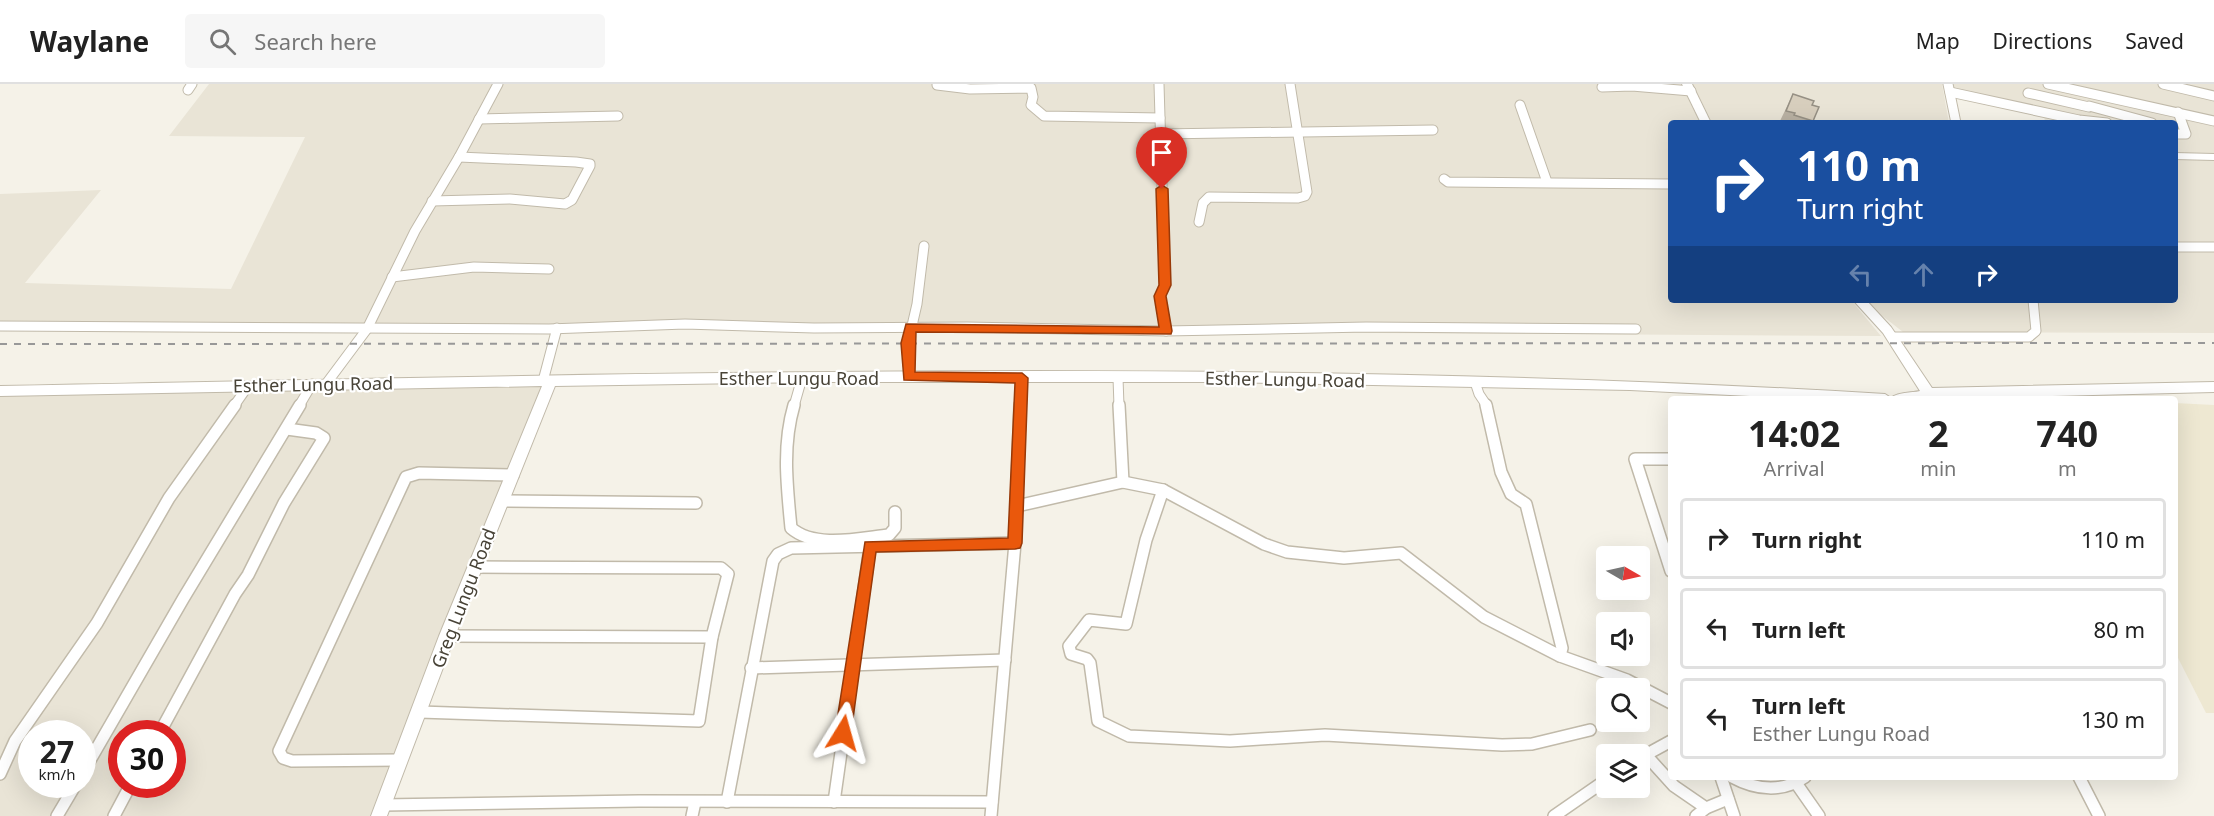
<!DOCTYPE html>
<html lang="en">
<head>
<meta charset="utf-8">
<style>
  body { margin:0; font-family:"Noto Sans",sans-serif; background:#f6f6f6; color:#222; height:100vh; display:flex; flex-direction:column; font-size:22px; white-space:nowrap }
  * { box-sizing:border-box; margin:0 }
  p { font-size:20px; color:#767676 }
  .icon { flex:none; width:33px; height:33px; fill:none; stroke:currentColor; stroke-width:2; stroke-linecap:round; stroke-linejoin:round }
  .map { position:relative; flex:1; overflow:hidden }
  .panel { position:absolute; left:1668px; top:312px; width:510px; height:384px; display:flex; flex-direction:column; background:#fff; border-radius:6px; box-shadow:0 6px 24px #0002 }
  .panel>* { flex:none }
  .top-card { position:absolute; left:1668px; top:36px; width:510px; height:183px; border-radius:6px; box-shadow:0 6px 24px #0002; background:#1a4fa0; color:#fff; overflow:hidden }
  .needle { width:39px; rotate:99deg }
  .controls { position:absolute; left:1596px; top:462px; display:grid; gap:12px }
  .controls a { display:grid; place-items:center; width:54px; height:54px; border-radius:6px; background:#fff; box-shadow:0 6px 24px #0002; font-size:30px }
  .speed { position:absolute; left:18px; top:636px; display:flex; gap:12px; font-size:30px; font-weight:700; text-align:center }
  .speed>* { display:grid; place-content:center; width:78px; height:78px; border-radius:50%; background:#fff; box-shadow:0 6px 24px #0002; line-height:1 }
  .speed small { font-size:15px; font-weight:400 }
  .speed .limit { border:9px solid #d22; background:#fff; color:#111 }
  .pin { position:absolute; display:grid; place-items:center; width:51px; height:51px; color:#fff; margin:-62px -26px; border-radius:50% 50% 50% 0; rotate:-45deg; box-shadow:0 0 6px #0007 }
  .pin .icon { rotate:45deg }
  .me { position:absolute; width:66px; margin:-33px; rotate:8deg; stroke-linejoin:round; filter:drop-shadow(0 0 4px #0008) }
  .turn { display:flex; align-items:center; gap:21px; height:126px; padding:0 30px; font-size:27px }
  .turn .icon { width:78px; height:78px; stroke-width:2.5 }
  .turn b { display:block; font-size:42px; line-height:51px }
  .lanes { display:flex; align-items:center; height:57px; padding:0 30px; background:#0003; justify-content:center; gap:30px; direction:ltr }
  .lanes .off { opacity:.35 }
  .eta { display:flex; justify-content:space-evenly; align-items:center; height:102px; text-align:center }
  .eta b { font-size:36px; font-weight:700; line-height:42px }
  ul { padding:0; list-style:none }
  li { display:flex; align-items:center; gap:18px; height:81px; margin:0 12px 9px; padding:0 18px; border:3px solid #e0e0e0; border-radius:6px }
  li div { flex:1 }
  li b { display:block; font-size:22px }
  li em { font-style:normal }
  header { display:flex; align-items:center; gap:36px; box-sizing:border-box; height:84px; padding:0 30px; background:#fff; border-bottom:2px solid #e0e0e0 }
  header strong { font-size:28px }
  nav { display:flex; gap:33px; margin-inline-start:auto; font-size:21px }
  .search { width:420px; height:54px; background:#f6f6f6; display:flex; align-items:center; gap:15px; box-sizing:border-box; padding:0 21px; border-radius:6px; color:#767676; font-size:22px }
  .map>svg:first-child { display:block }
  .residential { fill:#e9e4d6; fill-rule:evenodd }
  .education { fill:#eee8d2 }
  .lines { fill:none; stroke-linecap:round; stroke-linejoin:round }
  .minor-far1-casing { stroke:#c1baaa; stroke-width:11 }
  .minor-casing { stroke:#c1baaa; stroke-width:14 }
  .tertiary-casing { stroke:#c1baaa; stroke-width:2 }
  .minor-far1 { stroke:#fff; stroke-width:9 }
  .minor { stroke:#fff; stroke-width:11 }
  .tertiary { fill:#fff; fill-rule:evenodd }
  .rail { stroke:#989898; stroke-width:2; stroke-dasharray:7 7; stroke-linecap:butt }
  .wall { fill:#b9b1a3 }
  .building { fill:#d7cebd; stroke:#969084; stroke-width:1.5 }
  .route { fill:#ea580c; stroke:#983908; stroke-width:1.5 }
  .labels { text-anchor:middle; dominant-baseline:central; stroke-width:4.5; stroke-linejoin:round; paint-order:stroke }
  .street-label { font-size:18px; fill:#484337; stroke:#fff }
</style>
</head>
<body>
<header>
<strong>Waylane</strong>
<div class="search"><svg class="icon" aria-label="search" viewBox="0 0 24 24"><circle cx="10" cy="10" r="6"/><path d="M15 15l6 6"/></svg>Search here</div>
<nav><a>Map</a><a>Directions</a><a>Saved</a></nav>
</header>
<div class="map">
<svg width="2214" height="732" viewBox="0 0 2214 732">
  <rect width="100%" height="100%" fill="#f5f2e8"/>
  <g class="residential">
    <path d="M209,0H1682L1700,39H1671V216H1851L1881,252L208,242L0,243V110L101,106L25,199L231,205L305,53L169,52Z"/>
    <path d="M1692,0H1942L1949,39H1712Z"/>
    <path d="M1946,0H2214V249L1903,248L1871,223L1863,216H2175V39H2045L2044,29L1947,8Z"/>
    <path d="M542,301L373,732H0V311ZM32,650H82V700H32ZM122,650H172V700H122Z"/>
  </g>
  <path class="education" d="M2175,319L2214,321V629H2206L2175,568Z"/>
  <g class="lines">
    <g class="minor-far1-casing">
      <g id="minor-far1">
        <path d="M1159,0L1165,201L1160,212L1166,247"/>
        <path d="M1948,0L1956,39"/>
        <path d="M2048,0L2214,37"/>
        <path d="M2163,0L2214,12"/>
        <path d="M937,1L970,5L1031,4L1033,13L1031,21L1044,32L1160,34"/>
        <path d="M1602,3L1632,2L1691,7"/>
        <path d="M188,6L192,0"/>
        <path d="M1950,8L2079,36L2107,39"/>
        <path d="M2028,9L2089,23"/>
        <path d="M1520,21L1547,98"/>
        <path d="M2089,22L2152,39"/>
        <path d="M479,35L618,32"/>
        <path d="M1161,50L1433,46"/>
        <path d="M2175,50H2186L2178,28"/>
        <path d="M1444,95L1448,98L1671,100"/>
        <path d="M432,117L510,115L565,120L572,116L590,82V80L576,78L459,73"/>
        <path d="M1199,138L1203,119L1209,113L1298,114L1305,112L1307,108L1290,0"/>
        <path d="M2175,163H2214"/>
        <path d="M392,193L474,183L549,185"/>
        <path d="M0,242L549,245L685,240L814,244L967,243L1166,247L1366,243L1636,245"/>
        <path d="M1892,253H2029L2036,247L2033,216"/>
        <path d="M909,293L908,259L917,220L924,162"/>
        <path d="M1118,294L1119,322"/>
        <path d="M543,297L557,244"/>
        <path d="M1475,298L1479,310L1487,322"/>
        <path d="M326,300L367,245L415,147L459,73L498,0"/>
        <path d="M234,322L248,302"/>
        <path d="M299,322L312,300"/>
        <path d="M794,322L802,294"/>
        <path d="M1020,322L1021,294"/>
      </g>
    </g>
    <g class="minor-casing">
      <g id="minor">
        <path d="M794,321C782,362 787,402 791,444C815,465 860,454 889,451L895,444V428"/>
        <path d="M1119,321L1123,398"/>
        <path d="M1486,321L1501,388L1511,410L1526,420L1562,564L1560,572"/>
        <path d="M1671,375H1635L1671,487"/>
        <path d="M1163,406L1146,456L1126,540L1089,536L1069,562L1071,570L1087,575L1090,579L1098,637L1129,652L1230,657L1325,651L1502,661L1532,660L1590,646"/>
        <path d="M502,417L696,419"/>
        <path d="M1017,422L1123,398L1163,406L1264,460L1287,468L1344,474L1401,469L1484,533L1560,572L1627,596L1671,619"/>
        <path d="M447,552L712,553"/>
        <path d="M751,584L1005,576"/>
        <path d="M420,628L699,637L712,553L728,490L721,484L474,483"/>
        <path d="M159,650L235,510L248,491L284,419L324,354L316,349L287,345"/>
        <path d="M1645,670L1674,702L1706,724"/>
        <path d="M1640,674L1671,657"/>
        <path d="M400,676L292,677L283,674L279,667L406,393L419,389L513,391"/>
        <path d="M0,690L15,657L97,539L169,414L235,321"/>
        <path d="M82,690L183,515L300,321"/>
        <path d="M1721,693L1734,732"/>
        <path d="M1732,693C1756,706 1782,709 1805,693"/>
        <path d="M2079,693L2099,732"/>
        <path d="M1796,699L1819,732"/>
        <path d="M727,718L773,477L778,470L791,464L1015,459"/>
        <path d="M834,718L870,463"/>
        <path d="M383,721L639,717L992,718"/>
        <path d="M57,732L76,700"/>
        <path d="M114,732L131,700"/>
        <path d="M692,732L695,718"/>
        <path d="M991,732L1015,459L1020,321"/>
        <path d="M1554,732L1606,696"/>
        <path d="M1696,732L1706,724L1728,715"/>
      </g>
    </g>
    <g class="tertiary-casing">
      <g id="tertiary">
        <path d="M1682,0H1692L1711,39H1701Z"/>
        <path d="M2175,69L2214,70V76L2175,75Z"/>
        <path d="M1853,216H1866L1891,243L1932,304L2214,298V308L1925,315H1808L1630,306L1223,298H815L555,302L455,552L387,732H371L439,552L542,302L0,312V302C628,290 1258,272 1885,310L1891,314C1897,308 1911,309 1920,307L1883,249Z"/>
      </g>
    </g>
    <use href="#minor-far1" class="minor-far1"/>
    <use href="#minor" class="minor"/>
    <use href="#tertiary" class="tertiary"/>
    <path class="rail" d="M0,260L2214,259"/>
  </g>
  <path class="wall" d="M1793,10L1812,21L1819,23L1812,39H1779Z"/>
  <path class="building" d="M1793,10L1814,17L1812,21L1819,23L1813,37L1794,31L1795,29L1786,27Z"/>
  <path class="route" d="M1162,101L1168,105L1171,201L1166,212L1172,247L1171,250L916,248L915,288L1022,289L1028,294L1022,459L1020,464L1015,465L876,468L851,649L849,654L843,656L837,654L835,649L865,458L1008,454L1015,299L904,296L901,259L906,240L1159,243L1154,212L1159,201L1156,105Z"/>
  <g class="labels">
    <g class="street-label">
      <text x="799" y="294">Esther Lungu Road</text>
      <text transform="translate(1285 295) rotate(1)">Esther Lungu Road</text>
      <text transform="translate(313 300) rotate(-1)">Esther Lungu Road</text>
      <text transform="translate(463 514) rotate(-69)">Greg Lungu Road</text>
    </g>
  </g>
</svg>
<div class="controls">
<a><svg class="needle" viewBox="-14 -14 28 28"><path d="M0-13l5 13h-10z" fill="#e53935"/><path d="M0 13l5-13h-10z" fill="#767676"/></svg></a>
<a><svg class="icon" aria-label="sound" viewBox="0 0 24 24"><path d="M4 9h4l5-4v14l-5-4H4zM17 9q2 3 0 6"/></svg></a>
<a><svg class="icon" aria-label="search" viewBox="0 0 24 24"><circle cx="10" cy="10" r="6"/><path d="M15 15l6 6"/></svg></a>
<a><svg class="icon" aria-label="layers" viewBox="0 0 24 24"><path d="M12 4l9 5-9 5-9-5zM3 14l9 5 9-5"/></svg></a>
</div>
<div class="speed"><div>27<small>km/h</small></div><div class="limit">30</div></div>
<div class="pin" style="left:1162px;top:105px;background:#d93025"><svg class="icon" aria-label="arrive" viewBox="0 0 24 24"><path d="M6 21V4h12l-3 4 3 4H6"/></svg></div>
<svg class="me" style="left:843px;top:649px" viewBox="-20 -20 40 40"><path d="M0-17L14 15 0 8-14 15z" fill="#ea580c" stroke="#fff" stroke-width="4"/></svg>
<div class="top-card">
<div class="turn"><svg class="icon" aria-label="right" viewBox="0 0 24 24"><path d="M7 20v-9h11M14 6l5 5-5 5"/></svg><div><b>110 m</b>Turn right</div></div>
<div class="lanes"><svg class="icon off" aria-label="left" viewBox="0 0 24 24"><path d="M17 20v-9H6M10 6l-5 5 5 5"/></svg><svg class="icon off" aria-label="ahead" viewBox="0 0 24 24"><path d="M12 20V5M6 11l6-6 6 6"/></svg><svg class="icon" aria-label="right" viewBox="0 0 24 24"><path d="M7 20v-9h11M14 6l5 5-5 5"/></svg></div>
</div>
<section class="panel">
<div class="eta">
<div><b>14:02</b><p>Arrival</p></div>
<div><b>2</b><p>min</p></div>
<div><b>740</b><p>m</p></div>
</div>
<ul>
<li><svg class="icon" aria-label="right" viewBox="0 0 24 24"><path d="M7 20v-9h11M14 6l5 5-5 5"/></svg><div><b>Turn right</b></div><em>110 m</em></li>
<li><svg class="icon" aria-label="left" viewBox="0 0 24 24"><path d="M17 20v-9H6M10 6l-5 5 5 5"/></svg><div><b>Turn left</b></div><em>80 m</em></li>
<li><svg class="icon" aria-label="left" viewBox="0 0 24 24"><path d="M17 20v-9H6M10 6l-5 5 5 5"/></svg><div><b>Turn left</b><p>Esther Lungu Road</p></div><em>130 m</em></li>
</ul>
</section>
</div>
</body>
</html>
